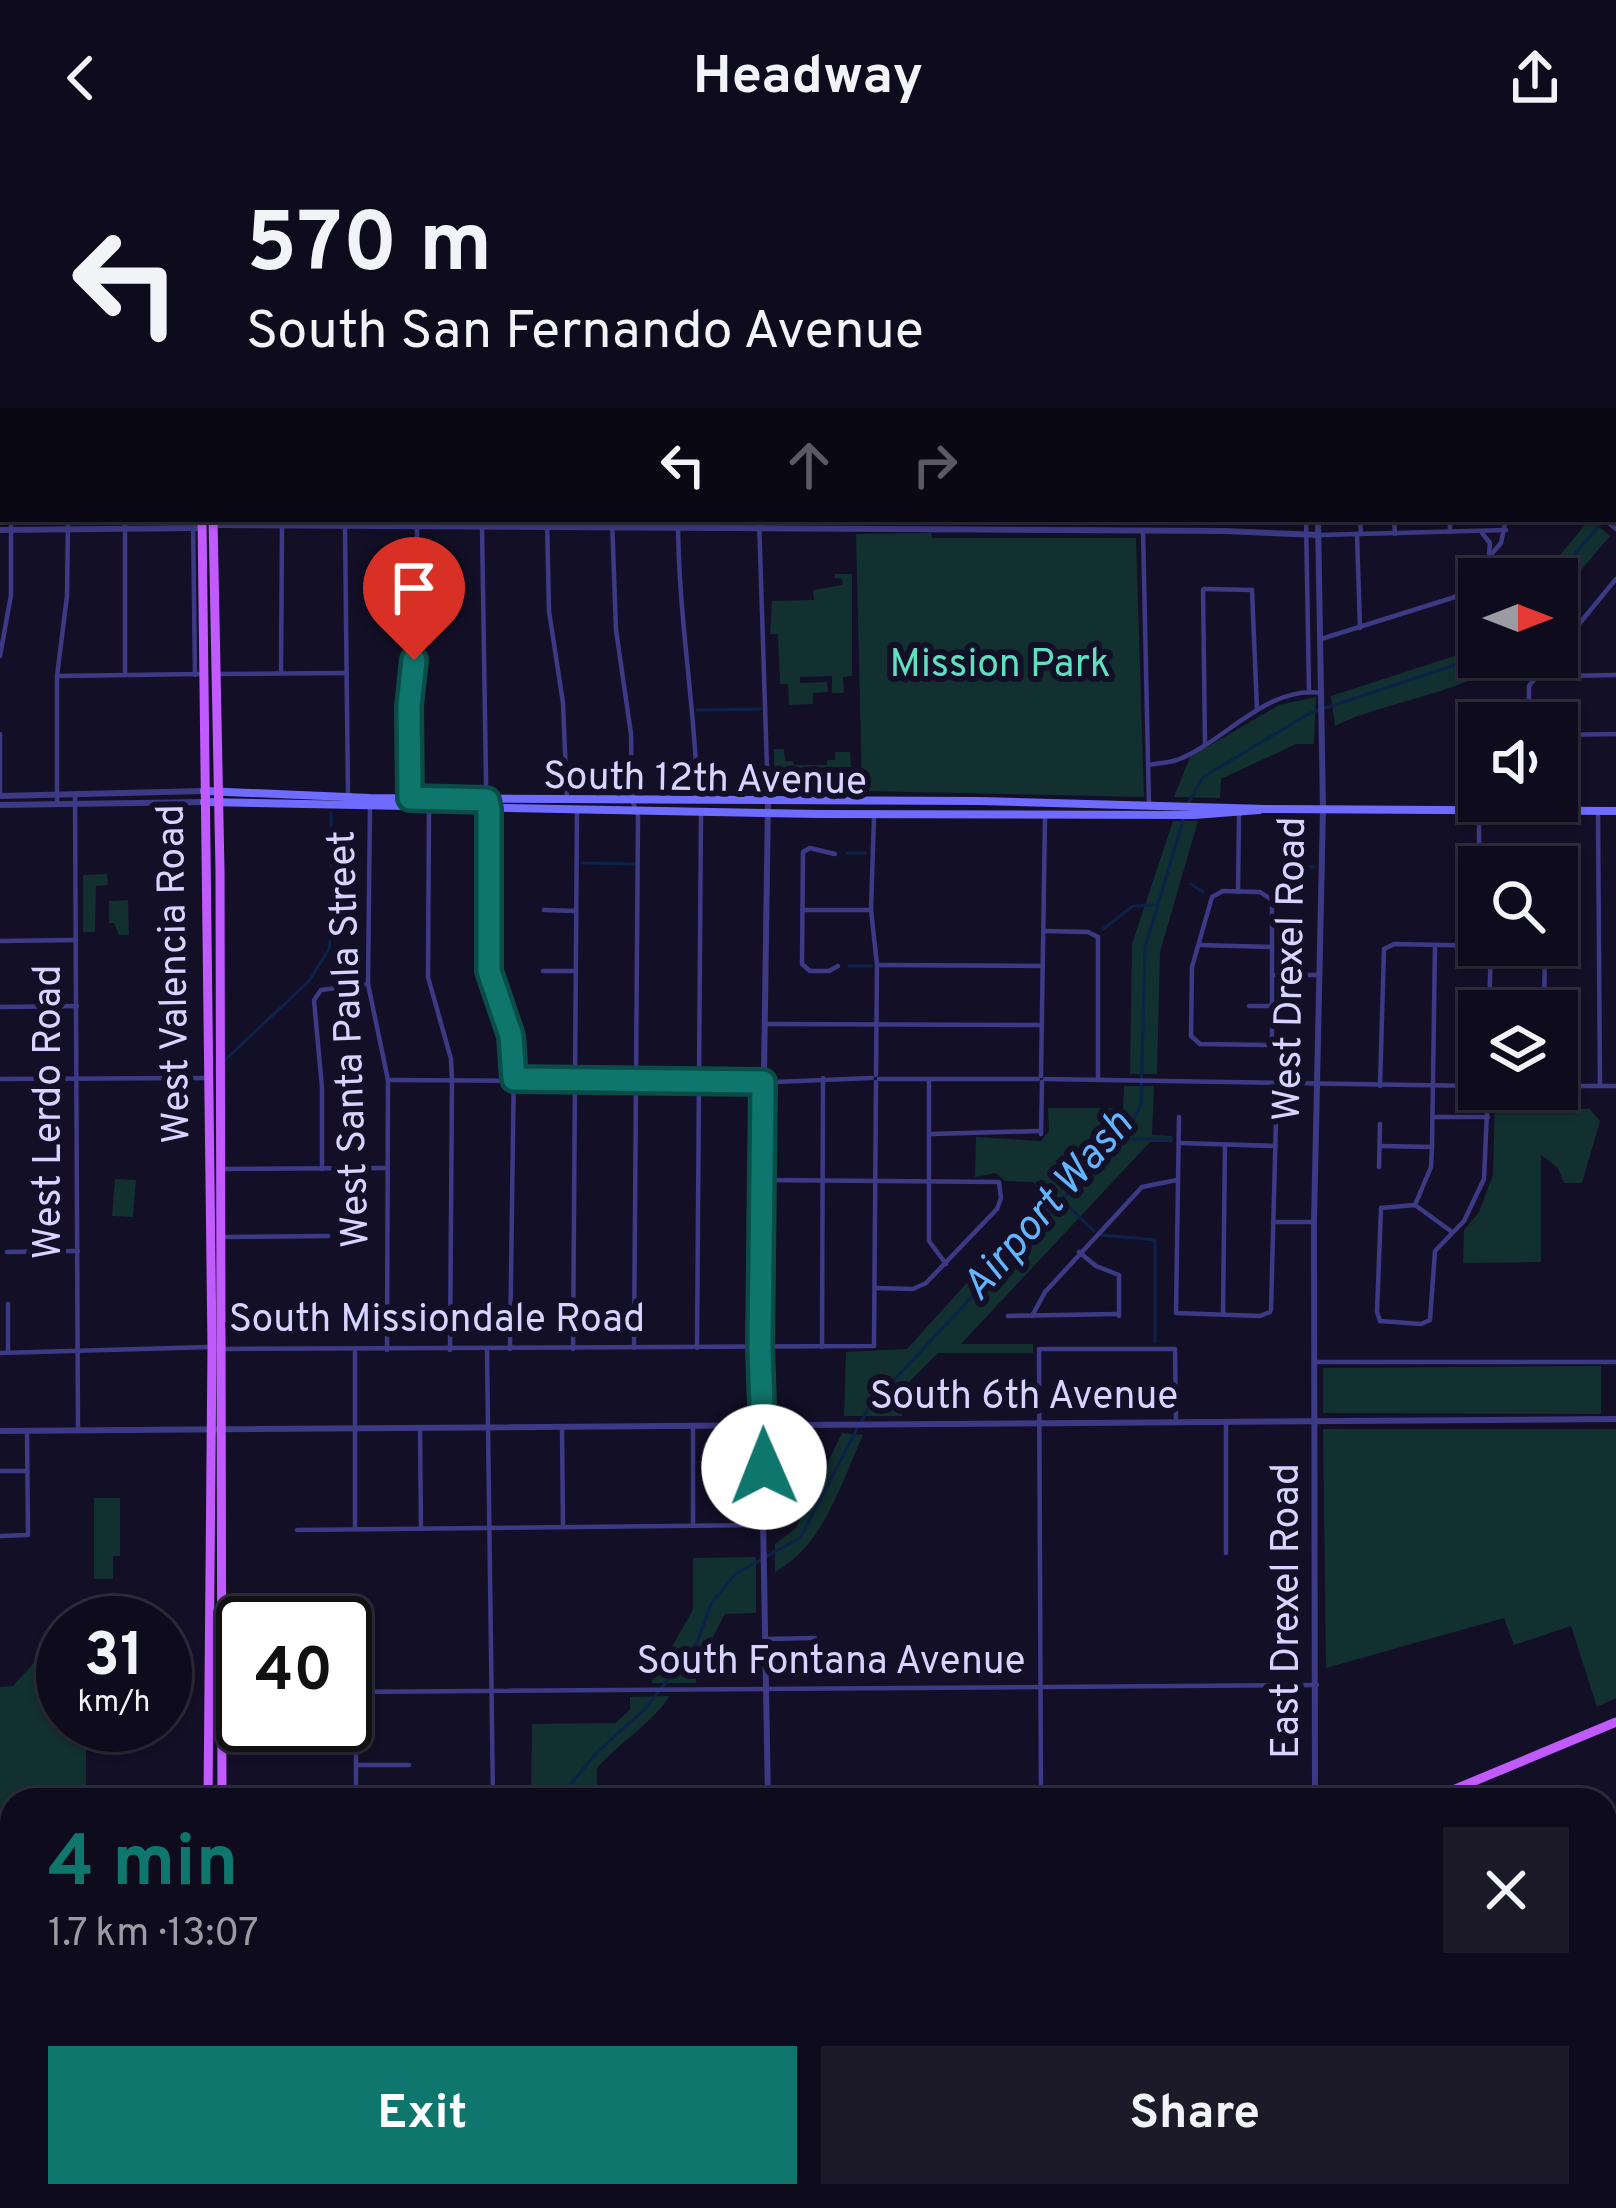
<!DOCTYPE html>
<html lang="en">
<head>
<meta charset="utf-8">
<style>
  body { margin:0; font-family:Overpass,sans-serif; background:#1c1929; color:#f1f3f6; height:100vh; display:flex; flex-direction:column; font-size:45px; white-space:nowrap }
  * { box-sizing:border-box; margin:0 }
  p { font-size:39px; color:#9b9ba3 }
  .icon { flex:none; width:66px; height:66px; fill:none; stroke:currentColor; stroke-width:2; stroke-linecap:round; stroke-linejoin:round }
  .map { position:relative; flex:1; overflow:hidden }
  .details { position:absolute; left:0px; top:1632px; width:1617px; height:420px; display:flex; flex-direction:column; background:#0e0b1c; border-radius:36px 36px 0 0; box-shadow:0 3px 9px #0004,0 0 0 3px #2e2b3b }
  .details>* { flex:none }
  .top-card { position:absolute; left:0px; top:0px; width:1617px; height:366px; box-shadow:0 3px 9px #0004,0 0 0 3px #2e2b3b; background:#0e0b1c; color:#f1f3f6; overflow:hidden }
  .needle { width:78px; rotate:90deg }
  .buttons { position:absolute; left:1458px; top:402px; display:grid; gap:24px }
  .buttons a { display:grid; place-items:center; width:120px; height:120px; border-radius:0px; background:#0e0b1c; box-shadow:0 3px 9px #0004,0 0 0 3px #2e2b3b; font-size:60px }
  .speed { position:absolute; left:36px; top:1440px; display:flex; gap:24px; font-size:60px; font-weight:700; text-align:center }
  .speed>* { display:grid; place-content:center; width:156px; height:156px; border-radius:50%; background:#0e0b1c; box-shadow:0 3px 9px #0004,0 0 0 3px #2e2b3b; line-height:1 }
  .speed small { font-size:30px; font-weight:400 }
  .speed .limit { border:6px solid #111; border-radius:18px; background:#fff; color:#111 }
  .pin { position:absolute; display:grid; place-items:center; width:102px; height:102px; color:#fff; margin:-123px -51px; border-radius:50% 50% 50% 0; rotate:-45deg; box-shadow:0 0 12px #0007 }
  .pin .icon { rotate:45deg }
  .me { position:absolute; width:132px; margin:-66px; rotate:359deg; stroke-linejoin:round; filter:drop-shadow(0 0 9px #0008) }
  .turn { display:flex; align-items:center; gap:42px; height:252px; padding:0 48px; font-size:54px }
  .turn .icon { width:156px; height:156px; stroke-width:2.5 }
  .turn b { display:block; font-size:84px; line-height:102px }
  .lanes { display:flex; align-items:center; height:114px; padding:0 48px; background:#0003; justify-content:center; gap:60px; direction:ltr }
  .lanes .off { opacity:.35 }
  .round { display:grid; place-items:center; flex:none; width:126px; height:126px; border-radius:0px; background:#1c1929 }
  .headline { display:flex; align-items:center; justify-content:space-between; height:204px; padding:0 48px }
  h1 { font-size:72px; font-weight:700; line-height:90px; color:#0f766e }
  .action { display:flex; gap:24px; margin-top:auto; padding:24px 48px }
  .action a { flex:1; height:138px; border-radius:0px; background:#0f766e; color:#fff; font-size:48px; font-weight:700; line-height:138px; text-align:center }
  .action a+a { background:#1c1929; color:#f1f3f6 }
  header { display:flex; justify-content:space-between; align-items:center; height:156px; padding:0 48px; background:#0e0b1c; font-size:54px; font-weight:700 }
  .map>svg:first-child { display:block }
  .green { fill:#12302f }
  .lines { fill:none; stroke-linecap:round; stroke-linejoin:round }
  .stream { stroke:#0c2248; stroke-width:3 }
  .minor { stroke:#3d3a85; stroke-width:4.5 }
  .tertiary { stroke:#3d3a85; stroke-width:6 }
  .secondary { stroke:#6f6bff; stroke-width:8 }
  .primary { stroke:#c25bff; stroke-width:9 }
  .motorway { stroke:#ff4fa3; stroke-width:12 }
  .rail-casing { stroke:#00e5ff; stroke-width:8 }
  .rail { stroke:#130f26; stroke-width:3; stroke-dasharray:9; stroke-linecap:butt }
  .route-casing { stroke:#0a4d48; stroke-width:30 }
  .route { stroke:#0f766e; stroke-width:21 }
  .labels { text-anchor:middle; dominant-baseline:central; stroke-width:12; stroke-linejoin:round; paint-order:stroke }
  .park-label { font-size:39px; fill:#5fe0c0; stroke:#130f26 }
  .street-label { font-size:39px; fill:#d9d4ff; stroke:#130f26 }
  .water-label { font-size:42px; font-style:italic; fill:#62b6ff; stroke:#130f26 }
</style>
</head>
<body>
<header><svg class="icon" aria-label="back" viewBox="0 0 24 24"><path d="M15 5l-7 7 7 7"/></svg>Headway<svg class="icon" aria-label="share" viewBox="0 0 24 24"><path d="M12 15V3M7 8l5-5 5 5M5 13v7h14v-7"/></svg></header>
<div class="map">
<svg width="1616" height="2052" viewBox="0 0 1616 2052">
  <rect width="100%" height="100%" fill="#130f26"/>
  <g class="green">
    <path d="M369,0H679L676,3Z"/>
    <path d="M1314,0H1535L1537,3H1314Z"/>
    <path d="M1590,363L1610,380L1557,442V423H1540Z"/>
    <path d="M931,377L932,382H1136L1144,641L862,635L856,378Z"/>
    <path d="M835,418H852V520L843,521L844,537H832V520L800,521V527L827,526L828,536L813,537V548L789,549L788,528H780L778,478H770L772,445L814,444L813,434L843,429L842,423L835,422Z"/>
    <path d="M1479,492V501H1507C1476,535 1381,546 1335,570L1331,540Z"/>
    <path d="M1316,541L1314,588H1296L1221,623L1220,642L1174,641L1190,601L1279,549Z"/>
    <path d="M774,593H784L785,605H793L794,609H827V604H835V596H850L851,611L789,612L788,628L774,629Z"/>
    <path d="M1173,665H1198L1160,796L1157,918H1130L1132,788Z"/>
    <path d="M107,718L108,729L96,730L95,776H83V719Z"/>
    <path d="M128,744L129,779H119L114,767H109V745Z"/>
    <path d="M1124,930H1154L1152,979L1172,980V986H1150L961,1188H1033V1197H938L902,1233V1260H844L846,1196L907,1193L1040,1046V1032L1033,1026L1005,1025L996,1017L975,1021L976,981L1041,985L1049,975L1048,952H1123Z"/>
    <path d="M1561,938L1577,953H1590L1600,965L1582,1027H1564L1558,1012L1541,999V1106L1463,1107L1464,1074L1479,1056L1493,1019L1495,940Z"/>
    <path d="M115,1023L136,1024L133,1061L112,1060Z"/>
    <path d="M1601,1210V1258L1323,1257V1212Z"/>
    <path d="M1323,1273H1616V1542L1597,1551L1571,1470L1514,1489L1504,1462L1326,1512Z"/>
    <path d="M842,1277L863,1279C841,1327 824,1389 775,1416V1388L796,1372Z"/>
    <path d="M94,1342H120V1400H113V1423H94Z"/>
    <path d="M756,1401V1457L725,1458L696,1513V1527H651L693,1454V1402Z"/>
    <path d="M47,1492L59,1504L63,1501V1569H86V1644H12V1681H0V1531L13,1530Z"/>
    <path d="M670,1540C647,1572 622,1584 597,1612V1644H531L532,1568L615,1567L630,1554V1541Z"/>
  </g>
  <g class="lines">
    <g class="stream">
      <path d="M941,0V3"/>
      <path d="M669,3L676,0"/>
      <path d="M1264,3L1265,0"/>
      <path d="M1614,351L1616,348"/>
      <path d="M1554,423L1603,365"/>
      <path d="M697,554L760,553"/>
      <path d="M1189,646L1203,621L1310,557L1479,501"/>
      <path d="M847,697H866"/>
      <path d="M582,707L634,708"/>
      <path d="M1305,710L1315,711"/>
      <path d="M1191,728L1203,736"/>
      <path d="M1103,773L1133,750L1154,749"/>
      <path d="M849,810H872"/>
      <path d="M225,904L309,825L329,793L333,758L331,657"/>
      <path d="M1127,979L1131,983H1172"/>
      <path d="M1061,1043L1094,1075"/>
      <path d="M1101,1079L1155,1084V1186"/>
      <path d="M862,1264L869,1251L1129,972L1141,948L1145,792L1184,661"/>
      <path d="M568,1644L571,1628L597,1596L644,1554L697,1487L711,1448L735,1418L800,1382L857,1273"/>
      <path d="M393,2040L395,2042"/>
      <path d="M345,2052L366,2040"/>
    </g>
    <g class="minor">
      <path d="M0,118L3,119"/>
      <path d="M1614,137H1616"/>
      <path d="M1614,192H1616"/>
      <path d="M1614,248L1616,246"/>
      <path d="M125,363V519"/>
      <path d="M193,363L195,519"/>
      <path d="M547,363L549,455L563,547L567,644"/>
      <path d="M612,363L616,474L631,578L632,644L638,659L634,1192"/>
      <path d="M678,363C678,458 695,550 698,645"/>
      <path d="M759,363L768,644"/>
      <path d="M1306,363L1309,535"/>
      <path d="M1360,363L1361,378"/>
      <path d="M1394,363L1395,378"/>
      <path d="M1450,363V376"/>
      <path d="M1604,363L1616,373"/>
      <path d="M345,371L348,641"/>
      <path d="M482,371L489,815L511,880L514,906L510,1193"/>
      <path d="M1143,374L1149,651"/>
      <path d="M1482,377L1490,387L1489,398"/>
      <path d="M1357,378L1360,472"/>
      <path d="M1320,379L1506,374"/>
      <path d="M1204,433L1252,434"/>
      <path d="M1203,434L1205,588"/>
      <path d="M1252,434L1257,554"/>
      <path d="M1321,483L1455,441L1501,387L1506,363"/>
      <path d="M1557,495L1616,423"/>
      <path d="M0,500L11,439V363"/>
      <path d="M1544,510L1563,520L1616,519"/>
      <path d="M281,517L282,370"/>
      <path d="M219,518L346,517"/>
      <path d="M57,520L202,518"/>
      <path d="M1529,567V530L1552,501"/>
      <path d="M0,578V639"/>
      <path d="M1557,579L1616,578"/>
      <path d="M1148,609C1157,607 1168,607 1177,604C1225,586 1266,529 1322,537"/>
      <path d="M75,638L78,1274"/>
      <path d="M410,642L409,550L417,487V373"/>
      <path d="M57,647V520L67,440L68,363"/>
      <path d="M370,650L368,828L388,924L387,1194"/>
      <path d="M429,653L428,821L451,903L452,924L450,1194"/>
      <path d="M1479,654V720"/>
      <path d="M1598,655L1600,930"/>
      <path d="M874,661L871,754L877,809L876,919"/>
      <path d="M835,698L810,692L803,696L802,808L810,815H829L838,810"/>
      <path d="M1479,698L1528,699L1535,711"/>
      <path d="M1223,735L1260,736L1272,744V880L1268,889L1200,888L1191,880L1192,811L1212,741Z"/>
      <path d="M1238,736L1239,658"/>
      <path d="M544,754L576,755"/>
      <path d="M802,754H871"/>
      <path d="M1044,775L1088,776L1098,781V923"/>
      <path d="M0,785L76,784"/>
      <path d="M1199,789L1272,791"/>
      <path d="M877,809L1043,810"/>
      <path d="M543,815H574"/>
      <path d="M1272,819H1320"/>
      <path d="M1249,850H1271"/>
      <path d="M0,851L77,850"/>
      <path d="M1489,855L1491,789"/>
      <path d="M1544,855L1545,789"/>
      <path d="M766,868L1042,869"/>
      <path d="M1041,920L1045,662"/>
      <path d="M0,923L208,922"/>
      <path d="M879,923H1038"/>
      <path d="M1045,923L1479,930"/>
      <path d="M388,924L774,926L872,922"/>
      <path d="M929,924V1085L946,1108"/>
      <path d="M1380,930L1384,793L1394,788L1491,790"/>
      <path d="M1557,930H1616"/>
      <path d="M1179,961L1176,1157L1260,1160L1270,1156"/>
      <path d="M1433,961H1488"/>
      <path d="M931,978L1039,975"/>
      <path d="M1041,978L1042,926"/>
      <path d="M1180,987L1276,990"/>
      <path d="M1380,990L1432,991"/>
      <path d="M1379,1011L1380,968"/>
      <path d="M219,1013L388,1012"/>
      <path d="M322,1013V932L314,844L321,834L368,828"/>
      <path d="M762,1024L999,1026L1001,1042L997,1053L926,1127L913,1133L876,1132"/>
      <path d="M1415,1049L1431,1011L1432,991L1435,790"/>
      <path d="M1381,1052L1415,1049L1452,1076"/>
      <path d="M1277,1066H1314"/>
      <path d="M222,1081L328,1080"/>
      <path d="M7,1096L78,1095"/>
      <path d="M1079,1096L1096,1110L1119,1119V1160"/>
      <path d="M1271,1154L1277,926"/>
      <path d="M1223,1157L1225,989"/>
      <path d="M1008,1160L1118,1158"/>
      <path d="M1032,1160L1045,1136L1142,1031L1177,1024"/>
      <path d="M1380,1165L1421,1168L1430,1164L1435,1095L1464,1065L1484,1023L1488,933"/>
      <path d="M1380,1165L1377,1156L1381,1052"/>
      <path d="M822,1191L823,922"/>
      <path d="M697,1192L701,657"/>
      <path d="M221,1193L874,1190L876,926"/>
      <path d="M573,1193L577,654"/>
      <path d="M487,1194L493,1644"/>
      <path d="M8,1196V1148"/>
      <path d="M0,1197L210,1191"/>
      <path d="M1316,1206H1616"/>
      <path d="M1226,1268V1397"/>
      <path d="M562,1271L563,1371"/>
      <path d="M693,1271V1370"/>
      <path d="M420,1272L421,1373"/>
      <path d="M0,1315H27"/>
      <path d="M355,1373V1195"/>
      <path d="M297,1374L765,1369"/>
      <path d="M0,1380L28,1379L27,1275"/>
      <path d="M766,1483L815,1482"/>
      <path d="M345,1536L1317,1529"/>
      <path d="M356,1536V1644"/>
      <path d="M225,1537H243"/>
      <path d="M289,1569V1593"/>
      <path d="M356,1609H409"/>
      <path d="M1041,1644L1039,1193H1175L1176,1266"/>
      <path d="M1605,1755L1616,1754"/>
      <path d="M1605,1808H1616"/>
      <path d="M1605,1861H1616"/>
      <path d="M0,1888L12,1900"/>
      <path d="M559,2040V2052"/>
      <path d="M629,2040V2052"/>
      <path d="M904,2040V2052"/>
      <path d="M1179,2040V2052"/>
      <path d="M393,2052L401,2040"/>
      <path d="M493,2052V2040"/>
      <path d="M1043,2052V2040"/>
      <path d="M1595,2052V2040"/>
    </g>
    <g class="tertiary">
      <path d="M1311,0V3"/>
      <path d="M61,3L65,0"/>
      <path d="M0,34L3,33"/>
      <path d="M213,369L1224,375L1319,379"/>
      <path d="M0,374L200,372"/>
      <path d="M0,640L204,635"/>
      <path d="M768,644L760,1191L768,1644"/>
      <path d="M0,649L204,646"/>
      <path d="M0,1275L1616,1263"/>
      <path d="M1315,1644L1314,1066L1323,653L1318,363"/>
      <path d="M769,2040V2052"/>
      <path d="M1318,2040V2052"/>
    </g>
    <g class="secondary">
      <path d="M204,635L370,642L978,645L1266,653L1616,655"/>
      <path d="M204,646L818,658L1194,659L1259,654"/>
      <path d="M0,1694H12"/>
      <path d="M1605,2031H1616"/>
    </g>
    <g class="primary">
      <path d="M202,363L212,1191L208,1644"/>
      <path d="M213,363L220,714L222,1644"/>
      <path d="M1429,1644L1616,1566"/>
      <path d="M215,2040V2052"/>
      <path d="M226,2040V2052"/>
    </g>
    <g class="motorway">
      <path d="M223,0V3"/>
      <path d="M203,3L204,0"/>
      <path d="M0,58H3"/>
      <path d="M1614,63H1616"/>
      <path d="M0,67H3"/>
      <path d="M1614,85H1616"/>
      <path d="M0,92H3"/>
      <path d="M0,103H3"/>
    </g>
    <g class="rail-casing">
      <g id="rail">
        <path d="M1605,1708H1616"/>
        <path d="M0,1726L12,1725"/>
      </g>
    </g>
    <use href="#rail" class="rail"/>
  </g>
  <g class="lines">
    <g class="route-casing">
      <path id="route" d="M414,504L409,550L410,642L487,644L489,653V815L511,880L514,923L763,926L760,1191L764,1311"/>
    </g>
    <use href="#route" class="route"/>
  </g>
  <g class="labels">
    <g class="park-label">
      <text x="1000" y="510">Mission Park</text>
    </g>
    <g class="street-label">
      <text transform="translate(705 625) rotate(1)">South 12th Avenue</text>
      <text transform="translate(1292 813) rotate(-89)">West Drexel Road</text>
      <text transform="translate(176 818) rotate(-91)">West Valencia Road</text>
      <text transform="translate(351 883) rotate(-92)">West Santa Paula Street</text>
      <text transform="translate(50 956) rotate(-90)">West Lerdo Road</text>
      <text x="437" y="1165">South Missiondale Road</text>
      <text x="1024" y="1242">South 6th Avenue</text>
      <text transform="translate(1288 1455) rotate(-90)">East Drexel Road</text>
      <text x="831" y="1507">South Fontana Avenue</text>
    </g>
    <g class="water-label">
      <text transform="translate(1049 1051) rotate(-49)">Airport Wash</text>
    </g>
  </g>
</svg>
<div class="buttons">
<a><svg class="needle" viewBox="-14 -14 28 28"><path d="M0-13l5 13h-10z" fill="#e53935"/><path d="M0 13l5-13h-10z" fill="#9b9ba3"/></svg></a>
<a><svg class="icon" aria-label="sound" viewBox="0 0 24 24"><path d="M4 9h4l5-4v14l-5-4H4zM17 9q2 3 0 6"/></svg></a>
<a><svg class="icon" aria-label="search" viewBox="0 0 24 24"><circle cx="10" cy="10" r="6"/><path d="M15 15l6 6"/></svg></a>
<a><svg class="icon" aria-label="layers" viewBox="0 0 24 24"><path d="M12 4l9 5-9 5-9-5zM3 14l9 5 9-5"/></svg></a>
</div>
<div class="speed"><div>31<small>km/h</small></div><div class="limit">40</div></div>
<div class="pin" style="left:414px;top:504px;background:#d93025"><svg class="icon" aria-label="arrive" viewBox="0 0 24 24"><path d="M6 21V4h12l-3 4 3 4H6"/></svg></div>
<svg class="me" style="left:764px;top:1311px" viewBox="-20 -20 40 40"><circle r="19" fill="#fff"/><path d="M0-13L10 11 0 6-10 11z" fill="#0f766e"/></svg>
<div class="top-card">
<div class="turn"><svg class="icon" aria-label="left" viewBox="0 0 24 24"><path d="M17 20v-9H6M10 6l-5 5 5 5"/></svg><div><b>570 m</b>South San Fernando Avenue</div></div>
<div class="lanes"><svg class="icon" aria-label="left" viewBox="0 0 24 24"><path d="M17 20v-9H6M10 6l-5 5 5 5"/></svg><svg class="icon off" aria-label="ahead" viewBox="0 0 24 24"><path d="M12 20V5M6 11l6-6 6 6"/></svg><svg class="icon off" aria-label="right" viewBox="0 0 24 24"><path d="M7 20v-9h11M14 6l5 5-5 5"/></svg></div>
</div>
<section class="details">
<div class="headline"><div><h1>4 min</h1><p>1.7 km · 13:07</p></div><a class="round"><svg class="icon" aria-label="close" viewBox="0 0 24 24"><path d="M6 6l12 12M18 6L6 18"/></svg></a></div>
<div class="action"><a>Exit</a><a>Share</a></div>
</section>
</div>
</body>
</html>
